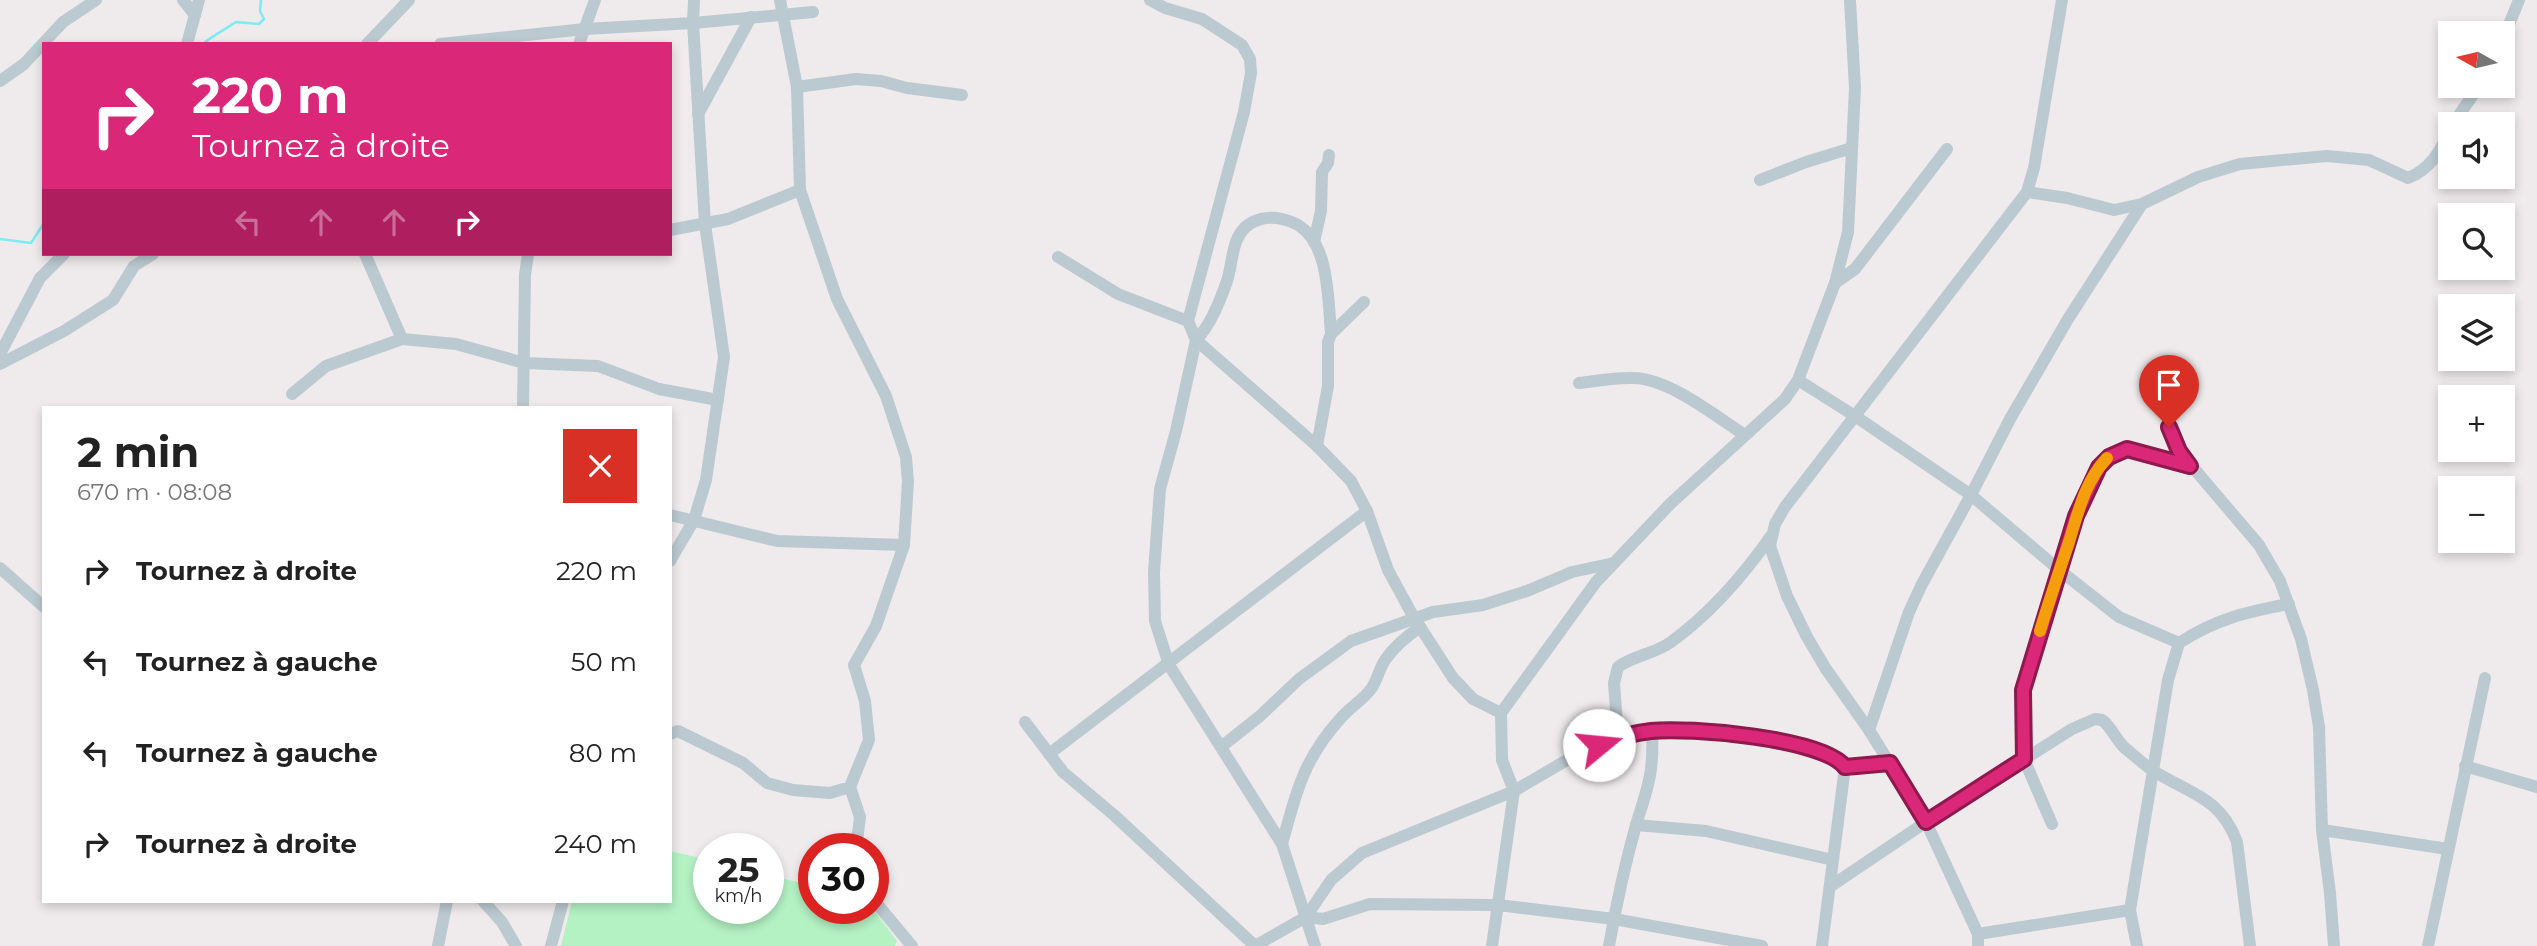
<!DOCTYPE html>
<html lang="fr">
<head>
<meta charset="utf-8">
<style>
  body { margin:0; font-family:Montserrat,sans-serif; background:#f6f6f6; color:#222; height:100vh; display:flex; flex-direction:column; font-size:26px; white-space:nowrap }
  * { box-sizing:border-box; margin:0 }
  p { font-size:23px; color:#767676 }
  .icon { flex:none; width:38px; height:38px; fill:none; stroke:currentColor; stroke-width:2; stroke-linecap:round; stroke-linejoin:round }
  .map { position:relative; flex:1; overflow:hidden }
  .sheet { position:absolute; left:42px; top:406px; width:630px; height:497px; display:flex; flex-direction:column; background:#fff; border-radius:0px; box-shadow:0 4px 10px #0003 }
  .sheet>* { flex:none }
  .top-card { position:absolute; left:42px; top:42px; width:630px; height:214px; border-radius:0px; box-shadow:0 4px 10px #0003; background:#db2777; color:#fff; overflow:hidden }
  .needle { width:46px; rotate:278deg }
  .buttons { position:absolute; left:2438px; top:21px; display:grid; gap:14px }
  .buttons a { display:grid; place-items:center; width:77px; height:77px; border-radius:0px; background:#fff; box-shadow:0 4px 10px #0003; font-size:35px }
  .speed { position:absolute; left:693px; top:833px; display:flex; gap:14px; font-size:35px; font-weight:700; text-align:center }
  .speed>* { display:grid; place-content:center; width:91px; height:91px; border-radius:50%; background:#fff; box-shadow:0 4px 10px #0003; line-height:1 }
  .speed small { font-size:18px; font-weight:400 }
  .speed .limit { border:10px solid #d22; background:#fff; color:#111 }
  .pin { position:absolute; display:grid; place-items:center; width:60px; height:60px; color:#fff; margin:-72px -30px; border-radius:50% 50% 50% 0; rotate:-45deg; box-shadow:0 0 7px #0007 }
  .pin .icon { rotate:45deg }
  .me { position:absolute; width:77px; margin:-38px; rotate:73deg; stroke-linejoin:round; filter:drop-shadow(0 0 5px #0008) }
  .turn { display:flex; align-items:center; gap:24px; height:147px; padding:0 35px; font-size:32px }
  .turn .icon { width:91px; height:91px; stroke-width:2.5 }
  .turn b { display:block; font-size:49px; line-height:60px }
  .lanes { display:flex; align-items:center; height:66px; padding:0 35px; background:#0003; justify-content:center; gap:35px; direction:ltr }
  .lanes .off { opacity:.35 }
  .round { display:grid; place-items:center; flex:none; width:74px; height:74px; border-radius:0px; background:#f6f6f6 }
  .overview { display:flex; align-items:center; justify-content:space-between; height:119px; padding:0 35px }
  h1 { font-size:42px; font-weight:700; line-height:52px }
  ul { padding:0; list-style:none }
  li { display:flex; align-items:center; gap:21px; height:91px; padding:0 35px }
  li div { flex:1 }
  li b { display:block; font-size:26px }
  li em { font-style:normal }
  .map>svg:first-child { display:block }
  .green { fill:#b4f2c4 }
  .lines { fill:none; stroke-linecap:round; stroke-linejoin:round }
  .stream { stroke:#7debf3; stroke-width:2.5 }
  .minor { stroke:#bbc9d0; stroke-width:12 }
  .route-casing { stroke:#8e194d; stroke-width:18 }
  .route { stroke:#db2777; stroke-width:12 }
  .slow { stroke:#f59e0b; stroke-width:12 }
</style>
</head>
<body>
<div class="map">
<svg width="2537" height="946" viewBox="0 0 2537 946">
  <rect width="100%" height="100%" fill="#efebec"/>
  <path class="green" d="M670,851L709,860V908H768V875L814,886V908H872L897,941L895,946H561L572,901H670Z"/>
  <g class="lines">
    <g class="stream">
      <path d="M203,44C206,40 230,26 236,22L259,24L264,19L260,11L261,0"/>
      <path d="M0,239L31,243L44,223"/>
    </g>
    <g class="minor">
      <path d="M183,0L195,15"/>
      <path d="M1150,0L1165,8L1202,19L1242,45L1250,59L1251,73L1244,112L1188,321"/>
      <path d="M2502,42L2519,0"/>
      <path d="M187,44L199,0"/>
      <path d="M367,44L409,0"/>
      <path d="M440,44L585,29L693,23L813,12"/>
      <path d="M579,44L595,0"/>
      <path d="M0,81L24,64L63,22L96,0"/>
      <path d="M797,87L856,79L881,81L907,88L962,95"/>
      <path d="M698,114L751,17"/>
      <path d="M2453,124L2479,86"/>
      <path d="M1760,180L1806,162L1852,148"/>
      <path d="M2027,192L2067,198L2114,210L2142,204L2198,177L2240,164L2327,156L2369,160L2408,178C2431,169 2440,151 2450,130"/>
      <path d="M670,230L728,219L800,190"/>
      <path d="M1314,242L1321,211L1322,172L1328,163L1329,155"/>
      <path d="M365,254L402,339"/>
      <path d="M1058,257L1118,294L1188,321L1196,340L1176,431L1160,489L1154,572L1155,621L1169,665L1282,844L1315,946"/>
      <path d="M1835,283L1855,269L1947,149"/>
      <path d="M1331,334C1328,301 1330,239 1294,223C1271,213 1245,217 1236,242C1231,256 1231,271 1226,284C1219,303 1210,326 1196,340L1317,446L1351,481L1367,511L1388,570L1413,616L1453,678L1473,699L1501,713"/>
      <path d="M0,354L40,278L64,254"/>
      <path d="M0,364L64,331L113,300L134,266L153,254"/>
      <path d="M2160,366L2169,427L2179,451L2259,545L2280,581L2301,639L2313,690L2319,727L2322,830L2330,893L2334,946"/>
      <path d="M1798,380L1855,416L1971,495L2058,569L2119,617L2179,643C2216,619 2246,612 2289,604"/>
      <path d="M1579,383C1597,381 1616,377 1634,378C1670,379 1715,416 1745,435"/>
      <path d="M292,394L326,366L402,339L456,344L524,363L598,366L659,389L718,400"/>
      <path d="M523,408L525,275L528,254"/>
      <path d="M1317,446L1328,386V342L1331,334L1364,302"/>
      <path d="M670,515L777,541L904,545"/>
      <path d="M670,561L694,520L706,480L724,357L705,224L693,23L694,0"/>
      <path d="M0,568L44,607"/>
      <path d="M1025,722L1063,772L1115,816L1255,946"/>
      <path d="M1869,730L1909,612L1922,584L1971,495L2010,419L2068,319L2142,204"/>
      <path d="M670,734L678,731L743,763L767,783L793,790L830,793L850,787L869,740L865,701L854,665L876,626L904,545L908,482L906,457L886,396L837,299L800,190L797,87L780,0"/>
      <path d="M1618,737L1614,683L1618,667C1634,655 1655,654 1671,642C1711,613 1743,576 1771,536"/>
      <path d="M1221,747L1260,716L1299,679L1351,641L1433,612L1483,605L1527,591L1572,572L1614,563"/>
      <path d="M1049,754L1367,511"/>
      <path d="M2465,766L2537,787"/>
      <path d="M1845,767L1890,763"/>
      <path d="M850,787L860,817L856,849"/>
      <path d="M2052,824L2024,759L2023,690L2058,569L2084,494L2099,467L2118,451H2137L2190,466"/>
      <path d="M1636,825L1706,831L1833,860"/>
      <path d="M2322,830L2448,849"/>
      <path d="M1282,844C1296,793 1303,760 1340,719C1349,708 1362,701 1371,689C1377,681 1379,669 1385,660C1394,647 1407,636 1420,627"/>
      <path d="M1831,886L1926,822L2072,729L2095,719L2102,720C2112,727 2116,741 2126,749C2135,756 2143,764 2152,770C2189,794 2220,796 2237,842L2250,946"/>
      <path d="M873,899L912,946"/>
      <path d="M483,901L502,922L516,946"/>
      <path d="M1306,917L1323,919L1370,904L1498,905L1614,919L1762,946"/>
      <path d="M1978,934L2130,910"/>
      <path d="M438,946L447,901"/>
      <path d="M551,946L563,901"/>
      <path d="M1255,946L1306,917L1331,880L1362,853L1514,791L1579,753L1618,737L1652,731L1678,730L1745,736L1815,749L1839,760L1845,767L1822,946"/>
      <path d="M1492,946L1514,791L1502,760L1501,713L1596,582L1670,504L1785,399L1798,380L1835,283L1848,232L1855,88L1850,0"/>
      <path d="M1609,946C1616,906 1625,864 1636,825C1648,786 1654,773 1652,731"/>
      <path d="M1978,946V934L1926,822L1869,730L1826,669L1807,637L1787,596L1770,546L1775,524L1785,507L2027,192L2034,168L2062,0"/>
      <path d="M2137,946L2130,910L2168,680L2179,643"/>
      <path d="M2428,946L2485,678"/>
    </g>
  </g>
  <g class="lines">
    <g class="route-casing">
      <path id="route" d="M1599,745C1616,738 1633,733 1651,731C1689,727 1823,738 1845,767L1890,763L1926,822L2024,759L2023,690L2076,516L2099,467L2109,457L2127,449L2190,466L2179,451L2169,427"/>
    </g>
    <use href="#route" class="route"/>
    <path class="slow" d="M2040,631C2049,601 2059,572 2069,542C2078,513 2085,481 2107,458"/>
  </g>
</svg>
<div class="buttons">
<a><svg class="needle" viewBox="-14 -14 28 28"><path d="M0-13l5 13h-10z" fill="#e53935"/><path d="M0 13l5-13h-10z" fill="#767676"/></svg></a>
<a><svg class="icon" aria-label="sound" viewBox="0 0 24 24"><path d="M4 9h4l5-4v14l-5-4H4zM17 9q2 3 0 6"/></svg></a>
<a><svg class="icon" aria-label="search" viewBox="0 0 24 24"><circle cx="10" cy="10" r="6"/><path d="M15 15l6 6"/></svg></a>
<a><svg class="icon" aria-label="layers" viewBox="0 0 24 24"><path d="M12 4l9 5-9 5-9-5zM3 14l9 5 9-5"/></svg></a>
<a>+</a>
<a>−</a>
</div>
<div class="speed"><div>25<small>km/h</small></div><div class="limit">30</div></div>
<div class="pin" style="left:2169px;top:427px;background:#d93025"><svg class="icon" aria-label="arrive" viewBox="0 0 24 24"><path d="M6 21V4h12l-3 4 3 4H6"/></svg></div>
<svg class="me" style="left:1599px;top:745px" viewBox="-20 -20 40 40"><circle r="19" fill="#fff"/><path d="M0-13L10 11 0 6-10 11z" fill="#db2777"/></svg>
<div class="top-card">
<div class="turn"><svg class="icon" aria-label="right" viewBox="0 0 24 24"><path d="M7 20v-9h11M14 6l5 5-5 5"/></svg><div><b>220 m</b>Tournez à droite</div></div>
<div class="lanes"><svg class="icon off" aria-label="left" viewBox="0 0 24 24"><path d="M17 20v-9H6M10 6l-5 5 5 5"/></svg><svg class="icon off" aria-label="ahead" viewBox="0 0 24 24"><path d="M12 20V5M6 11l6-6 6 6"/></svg><svg class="icon off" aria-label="ahead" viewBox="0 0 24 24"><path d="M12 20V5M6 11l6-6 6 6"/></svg><svg class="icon" aria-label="right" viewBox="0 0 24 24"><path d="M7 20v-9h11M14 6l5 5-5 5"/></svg></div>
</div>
<section class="sheet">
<div class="overview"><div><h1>2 min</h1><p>670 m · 08:08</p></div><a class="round" style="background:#d93025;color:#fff"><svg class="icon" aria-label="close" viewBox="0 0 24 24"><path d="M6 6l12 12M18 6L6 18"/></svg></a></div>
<ul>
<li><svg class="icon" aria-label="right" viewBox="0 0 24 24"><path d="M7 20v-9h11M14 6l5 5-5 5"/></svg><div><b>Tournez à droite</b></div><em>220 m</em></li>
<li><svg class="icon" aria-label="left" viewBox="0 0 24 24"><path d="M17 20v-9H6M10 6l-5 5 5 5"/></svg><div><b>Tournez à gauche</b></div><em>50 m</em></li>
<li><svg class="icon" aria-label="left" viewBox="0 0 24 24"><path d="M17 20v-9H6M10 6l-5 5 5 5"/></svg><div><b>Tournez à gauche</b></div><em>80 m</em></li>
<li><svg class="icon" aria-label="right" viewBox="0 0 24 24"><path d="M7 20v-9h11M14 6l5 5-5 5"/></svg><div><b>Tournez à droite</b></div><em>240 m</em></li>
</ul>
</section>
</div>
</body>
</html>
